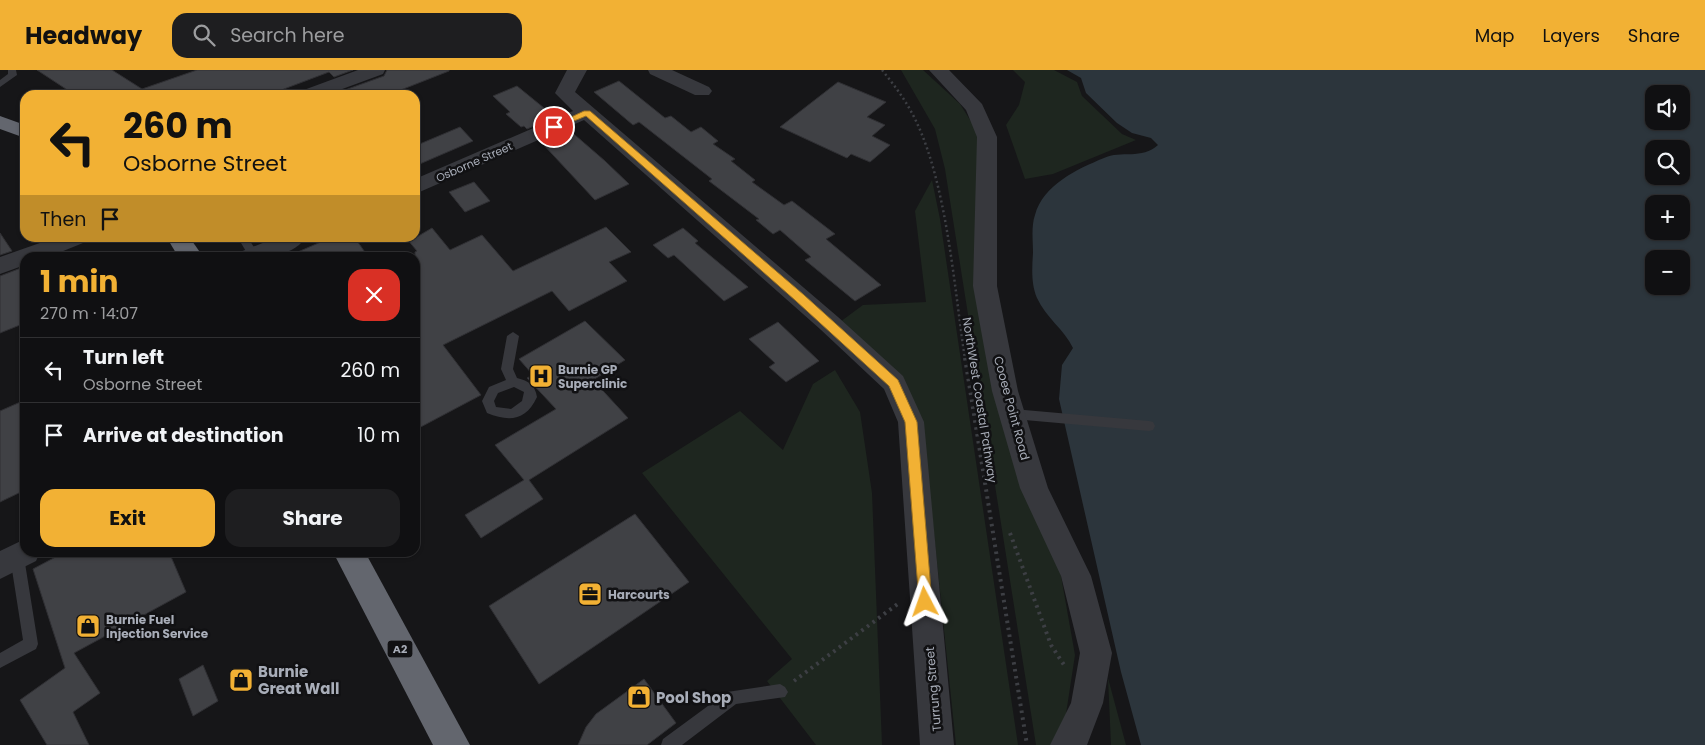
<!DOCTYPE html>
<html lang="en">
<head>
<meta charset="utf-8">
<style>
  body { margin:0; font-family:Poppins,sans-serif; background:#1e1e20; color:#f1f3f6; height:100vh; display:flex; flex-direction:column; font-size:19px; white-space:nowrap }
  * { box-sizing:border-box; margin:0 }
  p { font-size:16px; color:#9c9d9f }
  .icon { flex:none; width:28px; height:28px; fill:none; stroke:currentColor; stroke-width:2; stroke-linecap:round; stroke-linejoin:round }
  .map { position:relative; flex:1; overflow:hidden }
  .side { position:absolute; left:20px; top:182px; width:400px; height:305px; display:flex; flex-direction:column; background:#101012; border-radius:15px; box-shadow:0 1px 4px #0004,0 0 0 1px #303032 }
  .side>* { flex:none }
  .guide { position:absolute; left:20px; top:20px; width:400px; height:152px; border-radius:15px; box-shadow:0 1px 4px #0004,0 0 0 1px #303032; background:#f2b134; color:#111; overflow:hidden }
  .buttons { position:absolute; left:1645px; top:15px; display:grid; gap:10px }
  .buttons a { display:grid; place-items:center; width:45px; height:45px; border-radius:10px; background:#101012; box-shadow:0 1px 4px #0004,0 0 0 1px #303032; font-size:25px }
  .pin { position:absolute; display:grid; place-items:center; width:42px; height:42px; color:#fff; margin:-21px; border:2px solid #fff; border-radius:50%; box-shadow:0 1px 5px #0007 }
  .me { position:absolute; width:55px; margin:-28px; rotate:356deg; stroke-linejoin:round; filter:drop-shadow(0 0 4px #0008) }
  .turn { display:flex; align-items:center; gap:18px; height:105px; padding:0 20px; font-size:22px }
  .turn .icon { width:65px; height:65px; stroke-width:2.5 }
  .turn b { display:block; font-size:35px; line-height:42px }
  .then { display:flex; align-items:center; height:48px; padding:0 20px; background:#0003; gap:10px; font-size:19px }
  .round { display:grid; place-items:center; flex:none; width:52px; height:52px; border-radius:15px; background:#1e1e20 }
  .head { display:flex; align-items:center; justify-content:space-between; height:85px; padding:0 20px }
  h1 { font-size:30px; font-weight:700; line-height:38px; color:#f2b134 }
  .cta { display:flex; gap:10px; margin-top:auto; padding:10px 20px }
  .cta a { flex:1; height:58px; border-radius:15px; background:#f2b134; color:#111; font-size:20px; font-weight:700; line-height:58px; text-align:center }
  .cta a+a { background:#1e1e20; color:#f1f3f6 }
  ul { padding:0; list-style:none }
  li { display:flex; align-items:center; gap:15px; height:65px; padding:0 20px; border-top:1px solid #303032 }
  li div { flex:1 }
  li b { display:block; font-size:19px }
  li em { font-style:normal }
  header { display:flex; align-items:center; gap:30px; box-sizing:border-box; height:70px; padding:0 25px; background:#f2b134; color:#111 }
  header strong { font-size:24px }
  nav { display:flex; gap:28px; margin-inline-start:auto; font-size:18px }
  .search { width:350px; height:45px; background:#1e1e20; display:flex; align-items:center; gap:12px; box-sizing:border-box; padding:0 18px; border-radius:15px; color:#9c9d9f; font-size:19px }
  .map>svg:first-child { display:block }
  .green { fill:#1e261f }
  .water { fill:#2c353c; fill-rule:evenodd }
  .building { fill:#404145; stroke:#303034 }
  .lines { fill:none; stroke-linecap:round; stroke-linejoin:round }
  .path-far1 { stroke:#3d3f44; stroke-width:2.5; stroke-dasharray:2 3; stroke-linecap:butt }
  .path { stroke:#3d3f44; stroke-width:4; stroke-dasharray:2.5 4.5; stroke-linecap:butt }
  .lane { fill:#37383d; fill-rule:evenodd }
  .street { fill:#37383d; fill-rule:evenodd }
  .highway { fill:#63666e; fill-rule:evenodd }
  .route { fill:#f2b134; stroke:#9d7322 }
  .labels { text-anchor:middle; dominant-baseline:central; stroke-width:5; stroke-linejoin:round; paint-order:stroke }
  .far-street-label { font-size:11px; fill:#a8adb8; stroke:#111113 }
  .shield { fill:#111113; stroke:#7b7e86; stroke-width:1 }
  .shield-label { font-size:11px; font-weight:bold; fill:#a8adb8 }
  .poi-label { font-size:12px; font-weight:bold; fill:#a8adb8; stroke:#111113; text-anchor:start }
  .street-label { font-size:12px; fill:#a8adb8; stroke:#111113 }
  .near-poi-label { font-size:15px; font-weight:bold; fill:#a8adb8; stroke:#111113; text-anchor:start }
</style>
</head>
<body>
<header>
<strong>Headway</strong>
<div class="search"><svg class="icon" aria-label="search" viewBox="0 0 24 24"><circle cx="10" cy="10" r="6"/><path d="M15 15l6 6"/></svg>Search here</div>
<nav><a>Map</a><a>Layers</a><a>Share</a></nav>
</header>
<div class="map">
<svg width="1705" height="675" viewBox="0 0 1705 675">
  <rect width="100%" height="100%" fill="#161618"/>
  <g class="green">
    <path d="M901,0H923L960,34L979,64L976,186L1061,506L1075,585L1064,657L1051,675H1036L945,99L935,59Z"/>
    <path d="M1013,0H1054L1077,12L1082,26L1122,64L1136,70L1053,104L1025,109L1006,55L1019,35L1025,12Z"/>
    <path d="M932,110L940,149L1018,675H956L922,348L840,252L863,235L926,232L915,141Z"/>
    <path d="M835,300L860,342L872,423L882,675H816L767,611L792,589L642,403L740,341L783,380L813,314Z"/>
    <path d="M1108,608L1126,675H1111Z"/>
  </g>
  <path class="water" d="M1067,0H1705V675H1141L1121,602L1059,329L1062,295L1073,278C1064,259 1046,248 1037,228C1031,214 1032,198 1033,183C1033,171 1031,156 1035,145C1043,115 1077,99 1104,88C1121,80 1142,90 1158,75L1151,68L1132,63L1117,53L1086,23L1081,8ZM1654,24H1681V51H1654ZM1654,79H1681V106H1654ZM1654,134H1681V161H1654ZM1654,189H1681V216H1654Z"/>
  <g class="building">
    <path d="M37,0H112L142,19L197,0H353L334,7L329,2L268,25H75Z"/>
    <path d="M387,0H449V1L388,25H350L345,20L384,6Z"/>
    <path d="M619,11L665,48L671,46L691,62L701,57L718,71L713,74L735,89L731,91L755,110L752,112L784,135L792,131L835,164L826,169L881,215L855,231L805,190L811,187L780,160L773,164L756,150L759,149L709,111L712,109L639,52L633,55L594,22Z"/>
    <path d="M838,12L886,32L867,47L885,55L872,66L890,75L870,92L851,84L847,88L780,57Z"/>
    <path d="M517,16L555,47L527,59L524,56L521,57L506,44L510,42L493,26Z"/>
    <path d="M460,57L473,71L415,96V76Z"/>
    <path d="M568,59L605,91L629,114L595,130L540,71Z"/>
    <path d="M474,112L490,131L465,142L449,122Z"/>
    <path d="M606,157L631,182L609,192L627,211L569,241L552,221L443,275L481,325L415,360V182L417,181L407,169L415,168L432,158L450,180L482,165L513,201Z"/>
    <path d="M683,158L698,171L695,173L748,217L724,231L674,185L668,188L653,175Z"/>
    <path d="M0,163L12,181L0,185Z"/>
    <path d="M330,168H355L369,188H284Z"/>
    <path d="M21,198L25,209V253L0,263V206Z"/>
    <path d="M585,251L625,290L593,310L628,348L529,410L543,429L481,468L465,445L524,410L495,375L556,339L527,308L533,305L519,289Z"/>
    <path d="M778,252L819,291L786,312L769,297L775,293L749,269Z"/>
    <path d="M25,330V420L0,432V341Z"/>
    <path d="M635,444L689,512L539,614L489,536Z"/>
    <path d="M65,482H169L186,522L74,583L100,623L73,642L89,675H47L20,630L65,598L33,499Z"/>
    <path d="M203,595L218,631L193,646L179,609Z"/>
    <path d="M644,609L676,653L647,675H578L586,657L596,644Z"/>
  </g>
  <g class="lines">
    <path class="path-far1" d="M882,0C895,16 907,32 916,51C947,116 954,216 965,289"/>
    <g class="path">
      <path d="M965,288L1027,675"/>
      <path d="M1010,463L1051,575L1066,598"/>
      <path d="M794,611L899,533"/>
    </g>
    <g class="lane">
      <path d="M8,0H16L17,5L0,17V10L8,4Z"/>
      <path d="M238,168H248L259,185L258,188H250Z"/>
      <path d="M513,262L519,266L513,299L517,308C529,311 535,315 537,327C526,351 509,352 487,343L482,331L489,317L506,310L501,299L507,266ZM514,317L524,322L522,331L511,339L496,337L494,331L498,323Z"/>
      <path d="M1012,339L1149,351L1153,352L1155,356L1153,360L1149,361L1012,349L1008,348L1006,344L1008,340Z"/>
      <path d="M17,481L22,483L24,487L38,574L36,579L0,598V583L23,570L10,487L12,483Z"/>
      <path d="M780,614L785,617L788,622L785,627L736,634L682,675H661L663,669L727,622Z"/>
    </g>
    <g class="street">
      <path d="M358,0H385L383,4L326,25H298L301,21Z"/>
      <path d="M567,0H587L575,22L838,247L903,306L924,352L954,675H920L898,352L884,319L820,259L584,50L415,124V109L573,41L555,23Z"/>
      <path d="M648,0H672L709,17L712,21L709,25H695L650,4Z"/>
      <path d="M929,0H949L982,34L997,67V216L1018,321L1048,418L1091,506L1112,583L1103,633L1087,675H1050L1071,633L1080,583L1061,506L1020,418L992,321L973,216L977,67L966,40Z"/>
      <path d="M54,168H86L83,173L46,188H25V195L0,204V187Z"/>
      <path d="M275,168H305C293,188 257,188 237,188L240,182Z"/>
      <path d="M25,469V482H40L36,491L0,509V481Z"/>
    </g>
    <g class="highway">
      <path d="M0,46L25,55V68L0,59Z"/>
      <path d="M167,168H190L204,188H179Z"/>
      <path d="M333,482H365L470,675H433Z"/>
    </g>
  </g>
  <path class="route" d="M584,41H590L804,225L898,310L917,352L932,532L930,537L925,539L921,537L919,532L905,352L889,316L796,231L586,46L557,58L550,57Z"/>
  <defs>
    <g id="hospital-square" transform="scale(1.25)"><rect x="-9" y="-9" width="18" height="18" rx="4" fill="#f2b134" stroke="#111113"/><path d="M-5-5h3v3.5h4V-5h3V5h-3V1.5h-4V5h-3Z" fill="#111"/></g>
    <g id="office-square" transform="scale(1.25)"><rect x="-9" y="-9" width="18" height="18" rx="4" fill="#f2b134" stroke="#111113"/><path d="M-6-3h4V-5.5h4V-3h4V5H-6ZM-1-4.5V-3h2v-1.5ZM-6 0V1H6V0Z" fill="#111"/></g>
    <g id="shop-square" transform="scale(1.25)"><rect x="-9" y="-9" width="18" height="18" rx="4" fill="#f2b134" stroke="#111113"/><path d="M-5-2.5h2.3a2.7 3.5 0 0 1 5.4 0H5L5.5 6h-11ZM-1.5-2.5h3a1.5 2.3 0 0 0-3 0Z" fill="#111"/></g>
  </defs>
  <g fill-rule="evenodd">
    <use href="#hospital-square" x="541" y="306"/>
    <use href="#office-square" x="590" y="524"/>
    <use href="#shop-square" x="88" y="556"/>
    <use href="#shop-square" x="241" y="610"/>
    <use href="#shop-square" x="639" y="627"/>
  </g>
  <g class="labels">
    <g class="far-street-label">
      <text transform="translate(474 92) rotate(-24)">Osborne Street</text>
    </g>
    <rect class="shield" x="387.5" y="570.5" width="25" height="17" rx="4"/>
    <g class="shield-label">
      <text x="400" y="579">A2</text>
    </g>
    <g class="poi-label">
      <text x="558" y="299">Burnie GP<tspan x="558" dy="14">Superclinic</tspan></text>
      <text x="608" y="524">Harcourts</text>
      <text x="106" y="549">Burnie Fuel<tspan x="106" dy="14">Injection Service</tspan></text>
    </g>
    <g class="street-label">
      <text transform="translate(980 330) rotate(81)">NorthWest Coastal Pathway</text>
      <text transform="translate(1012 338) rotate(75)">Cooee Point Road</text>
      <text transform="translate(933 619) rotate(-95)">Turrung Street</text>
    </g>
    <g class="near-poi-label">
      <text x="258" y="601">Burnie<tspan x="258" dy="17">Great Wall</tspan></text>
      <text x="656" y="627">Pool Shop</text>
    </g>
  </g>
</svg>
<div class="buttons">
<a><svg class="icon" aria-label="sound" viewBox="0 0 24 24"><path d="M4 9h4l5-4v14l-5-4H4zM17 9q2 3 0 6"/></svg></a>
<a><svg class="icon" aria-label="search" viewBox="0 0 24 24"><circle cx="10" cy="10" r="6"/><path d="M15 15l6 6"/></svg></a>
<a>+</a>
<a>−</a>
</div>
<div class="pin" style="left:554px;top:57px;background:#d93025"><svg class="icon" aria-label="arrive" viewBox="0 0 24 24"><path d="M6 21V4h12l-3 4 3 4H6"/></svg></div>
<svg class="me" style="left:925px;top:532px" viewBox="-20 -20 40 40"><path d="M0-17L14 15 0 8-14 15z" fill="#f2b134" stroke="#fff" stroke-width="4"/></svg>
<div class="guide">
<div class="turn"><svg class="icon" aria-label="left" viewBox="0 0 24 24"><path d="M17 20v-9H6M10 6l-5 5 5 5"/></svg><div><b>260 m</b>Osborne Street</div></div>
<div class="then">Then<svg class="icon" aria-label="arrive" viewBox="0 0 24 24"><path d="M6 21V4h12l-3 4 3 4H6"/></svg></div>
</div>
<section class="side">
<div class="head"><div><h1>1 min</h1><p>270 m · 14:07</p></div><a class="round" style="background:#d93025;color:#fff"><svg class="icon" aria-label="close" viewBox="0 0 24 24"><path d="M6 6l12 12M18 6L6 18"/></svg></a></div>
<ul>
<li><svg class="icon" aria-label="left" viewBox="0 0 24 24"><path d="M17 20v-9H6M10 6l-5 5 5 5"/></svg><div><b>Turn left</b><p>Osborne Street</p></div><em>260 m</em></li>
<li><svg class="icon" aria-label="arrive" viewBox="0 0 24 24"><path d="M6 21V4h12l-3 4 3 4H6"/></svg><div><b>Arrive at destination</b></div><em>10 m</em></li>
</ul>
<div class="cta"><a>Exit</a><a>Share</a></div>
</section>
</div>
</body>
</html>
